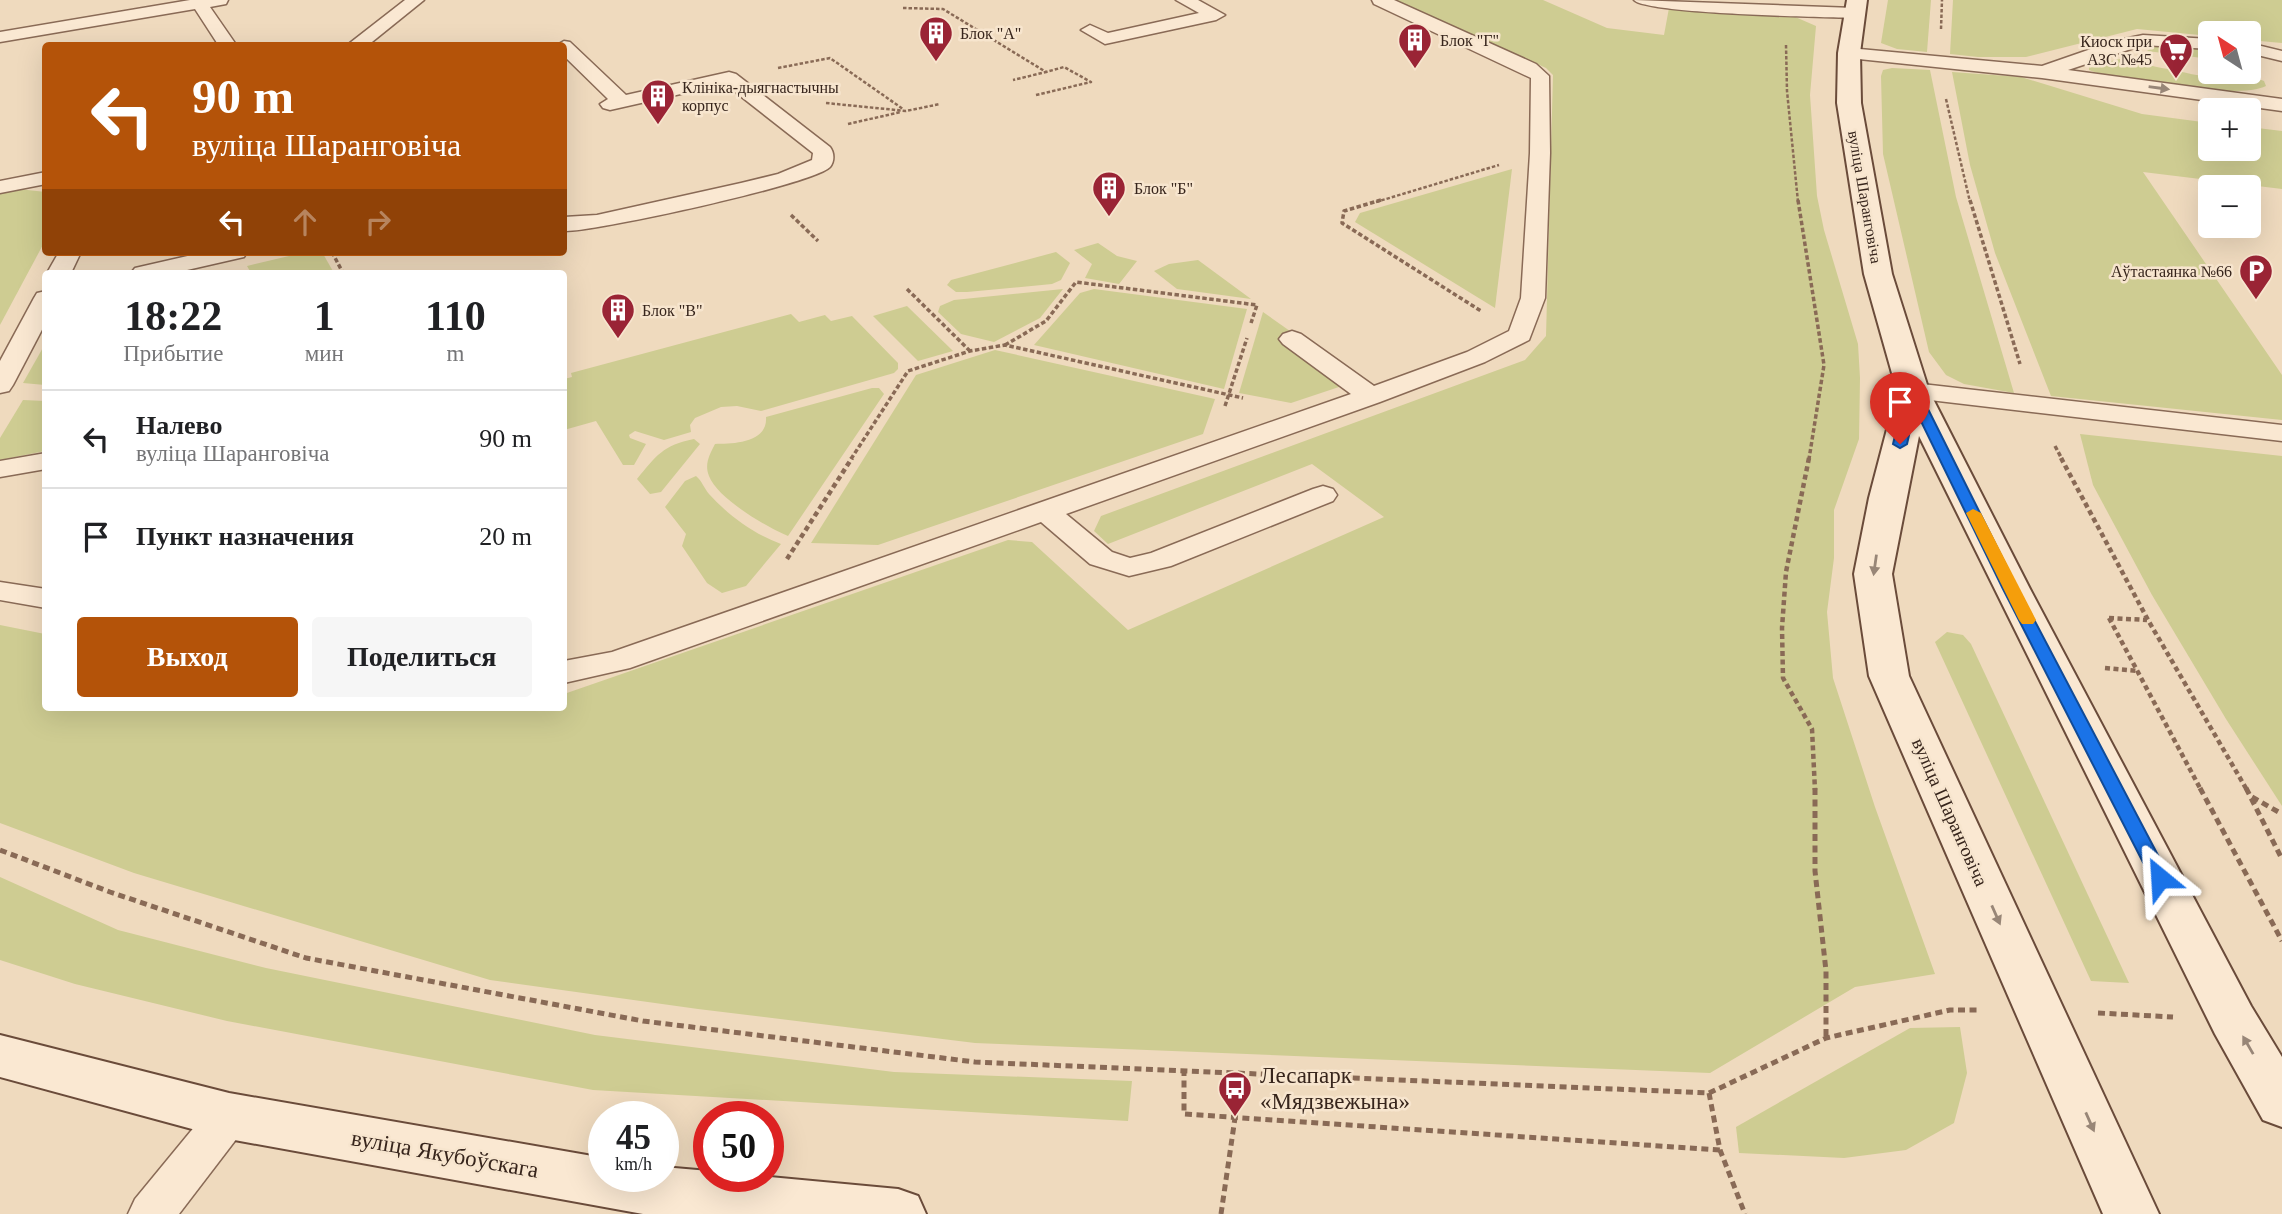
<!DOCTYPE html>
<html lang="ru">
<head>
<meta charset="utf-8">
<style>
  body { margin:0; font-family:"Times New Roman",serif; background:#f6f6f6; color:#202124; height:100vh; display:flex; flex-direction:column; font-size:26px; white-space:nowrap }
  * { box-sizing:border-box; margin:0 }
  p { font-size:23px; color:#757577 }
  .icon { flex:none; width:38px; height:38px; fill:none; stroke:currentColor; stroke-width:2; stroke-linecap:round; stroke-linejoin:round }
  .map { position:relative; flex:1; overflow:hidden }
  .drawer { position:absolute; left:42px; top:270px; width:525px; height:441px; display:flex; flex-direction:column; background:#fff; border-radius:7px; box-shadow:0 7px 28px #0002 }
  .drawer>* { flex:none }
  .top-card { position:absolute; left:42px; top:42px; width:525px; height:214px; border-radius:7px; box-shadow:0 7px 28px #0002; background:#b45309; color:#fff; overflow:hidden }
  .needle { width:46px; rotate:324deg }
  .buttons { position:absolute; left:2198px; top:21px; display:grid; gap:14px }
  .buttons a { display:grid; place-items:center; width:63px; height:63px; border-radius:7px; background:#fff; box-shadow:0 7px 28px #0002; font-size:35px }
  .speed { position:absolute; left:588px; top:1101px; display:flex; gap:14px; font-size:35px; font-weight:700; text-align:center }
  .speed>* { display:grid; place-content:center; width:91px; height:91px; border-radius:50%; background:#fff; box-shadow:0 7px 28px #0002; line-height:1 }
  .speed small { font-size:18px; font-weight:400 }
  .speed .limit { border:10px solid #d22; background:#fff; color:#111 }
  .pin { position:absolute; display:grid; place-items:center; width:60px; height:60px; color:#fff; margin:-72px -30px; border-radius:50% 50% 50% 0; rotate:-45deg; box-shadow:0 0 7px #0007 }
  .pin .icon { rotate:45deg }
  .me { position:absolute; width:77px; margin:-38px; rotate:333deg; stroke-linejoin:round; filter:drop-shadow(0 0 5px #0008) }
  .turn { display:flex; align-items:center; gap:24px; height:147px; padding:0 35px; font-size:32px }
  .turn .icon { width:91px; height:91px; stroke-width:2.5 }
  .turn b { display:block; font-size:49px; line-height:60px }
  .lanes { display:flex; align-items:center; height:66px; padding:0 35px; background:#0003; justify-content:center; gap:35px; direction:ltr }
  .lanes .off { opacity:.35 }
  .eta { display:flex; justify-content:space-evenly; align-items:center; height:119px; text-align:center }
  .eta b { font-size:42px; font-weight:600; line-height:49px }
  .button { display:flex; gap:14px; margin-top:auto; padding:14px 35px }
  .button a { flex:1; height:80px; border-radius:7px; background:#b45309; color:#fff; font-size:28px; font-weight:600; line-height:80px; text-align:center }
  .button a+a { background:#f6f6f6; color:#202124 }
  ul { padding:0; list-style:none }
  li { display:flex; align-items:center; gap:21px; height:98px; padding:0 35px; border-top:2px solid #e0e0e0 }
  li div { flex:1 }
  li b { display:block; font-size:26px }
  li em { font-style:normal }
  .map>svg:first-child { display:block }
  .green { fill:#cecc92 }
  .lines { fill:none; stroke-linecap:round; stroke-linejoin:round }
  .lane-casing { stroke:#896a56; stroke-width:3 }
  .secondary-casing { stroke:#6a4b3a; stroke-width:4 }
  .path-far3 { stroke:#896a56; stroke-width:2.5; stroke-dasharray:3.5 2; stroke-linecap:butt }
  .path-far2 { stroke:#896a56; stroke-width:3.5; stroke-dasharray:4.5 2.5; stroke-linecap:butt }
  .path-far1 { stroke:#896a56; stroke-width:4.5; stroke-dasharray:5 3.5; stroke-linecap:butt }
  .path { stroke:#896a56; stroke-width:5; stroke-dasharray:7 4.5; stroke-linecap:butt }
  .lane { fill:#fae8d2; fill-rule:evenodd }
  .secondary { fill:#fae8d2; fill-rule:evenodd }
  .oneway { fill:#988677 }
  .route { fill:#1a73e8; stroke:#114b97; stroke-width:2 }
  .slow { fill:#f59e0b }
  .labels { text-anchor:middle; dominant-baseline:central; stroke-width:5; stroke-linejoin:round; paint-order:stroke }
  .far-poi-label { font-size:16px; fill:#37251c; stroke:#f7e5ce; text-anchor:start }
  .far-street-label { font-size:16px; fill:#37251c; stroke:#f7e5ce }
  .street-label { font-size:19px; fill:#37251c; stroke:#f7e5ce }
  .near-poi-label { font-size:23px; fill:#37251c; stroke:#f7e5ce; text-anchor:start }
  .near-street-label { font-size:23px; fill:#37251c; stroke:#f7e5ce }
</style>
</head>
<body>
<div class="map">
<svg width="2282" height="1214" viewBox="0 0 2282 1214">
  <rect width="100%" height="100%" fill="#efdabe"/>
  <g class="green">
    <path d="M1395,0H1543L1607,28L1664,35L1669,8L1793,16L1816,26L1810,95L1817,196L1824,230L1858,344L1860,378L1859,439L1834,510V558L1827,612L1833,678L1875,807L1935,974L1855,987L1710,1073L975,1043L698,1009L490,980L134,873L0,823V625L45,634L46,707H564V694L1008,540L1032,542L1128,630L1384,517L1312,464L1108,544L1094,531L1101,516L1525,360L1546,336L1553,75L1546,68Z"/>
    <path d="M1888,0H1931L1927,52L1897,49L1881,43Z"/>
    <path d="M1953,0H2282V43L2249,40V33H2210V36L2137,29L2026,57H1978L1950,54Z"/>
    <path d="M2163,45L2210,49V59L2147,51L2155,46Z"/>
    <path d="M2120,59C2137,60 2151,67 2168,69C2183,72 2201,77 2216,77C2236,76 2243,73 2264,81L2266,86C2239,100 2119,82 2089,70V66Z"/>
    <path d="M1892,68L1930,70L1956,197L2014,393L1964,384L1946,375L1929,352L1883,154L1881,76L1883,70Z"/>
    <path d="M1952,72L2021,77L2142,114L2210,123V149H2249V127L2282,131V189L2143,172L2282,375V420L2051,396L1995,253L1970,165Z"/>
    <path d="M1512,169L1495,308L1355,222L1360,213Z"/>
    <path d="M9,188L46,192L45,241L0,325V190Z"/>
    <path d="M1098,243L1117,256L1137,261L1119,284L1085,278L1092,264L1074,250Z"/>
    <path d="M306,252H322L334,273H251L247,266Z"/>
    <path d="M1056,252L1070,263L1061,280L1052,284L967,292H956L947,285L951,280Z"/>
    <path d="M1198,260L1251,299L1177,289L1154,271L1169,264Z"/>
    <path d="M1063,289L1040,318L994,342L961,334L938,312L940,306L954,300Z"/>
    <path d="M1094,289L1247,309L1224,389L1034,345L1080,293Z"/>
    <path d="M907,306L953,351L918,361L873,316Z"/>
    <path d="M1263,312L1351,374V383L1291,403L1239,393Z"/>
    <path d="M791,314L799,322L825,315L831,321L852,316L898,363V369L894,373L761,411L737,406L721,407L695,418L690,425L691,432L664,440L635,431L629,435L630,438L646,444L634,465H623L596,421L564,430V379L572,377L571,373Z"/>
    <path d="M45,344V385L23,383Z"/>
    <path d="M995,350L1215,399L1203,434L878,545L811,543L916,375Z"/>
    <path d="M872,388H879L884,394L788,536C766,527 717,498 709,476C704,464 710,454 715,444C733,444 768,443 766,417Z"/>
    <path d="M23,400L45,401V451L0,460V438Z"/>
    <path d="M2080,434L2282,456V806L2226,719L2152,595L2093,485Z"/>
    <path d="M694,439L700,444L661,492L650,494L637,479C656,456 663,445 694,439Z"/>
    <path d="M696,476C702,481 704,488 709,494C729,516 754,534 781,544L746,586L722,593L707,583L682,546L686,534L665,507L685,481Z"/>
    <path d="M1947,632L1963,635L1971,644L2129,983L2091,981L1935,642Z"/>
    <path d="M0,877L118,930L266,968L595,1035L894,1072L1132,1081L1128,1121L593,1090L227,1021L75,984L0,960Z"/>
    <path d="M1960,1027L1967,1073L1954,1123L1906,1150L1844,1158L1739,1153L1736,1127L1910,1028Z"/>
  </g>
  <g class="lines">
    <g class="lane-casing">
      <g id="lane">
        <path d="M190,0H228L226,4L210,7L237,46H219L195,9L0,42V32Z"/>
        <path d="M405,0H424L367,46H346Z"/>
        <path d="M1176,0H1198L1225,15L1216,20L1105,44L1081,30L1090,25L1108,33L1199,13Z"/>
        <path d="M1372,0H1394L1536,64L1549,76L1550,153L1545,298L1529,340L1485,362L1380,402L1066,514L1112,552L1130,558L1151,553L1313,489L1323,486L1333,489L1337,495L1333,501L1171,566L1129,576L1090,564L1041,522L630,668L564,683V661L612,652L1351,394L1283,344L1279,339L1283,334L1292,331L1301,334L1374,386L1467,352L1509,331L1521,298L1530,153L1531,78L1374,4Z"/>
        <path d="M1634,0L1854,8L1863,13L1854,18C1823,17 1646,14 1634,0Z"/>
        <path d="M2143,35L2210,39V49L2143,45L2068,70L2282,99V111L2042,78L1849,58L1840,53L1849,48L2042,66L2114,41Z"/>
        <path d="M564,41L570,42L626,95L729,72L736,74L830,147C834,152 835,161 830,167C814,184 593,232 564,231V217L597,215L741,183L778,174L812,160L813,153L725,84L610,110L603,108L600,104L608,99L564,56V46H555Z"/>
        <path d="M2249,43L2282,51V61L2249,53Z"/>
        <path d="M46,172V184L0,193V181Z"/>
        <path d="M59,252H81L71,273H47Z"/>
        <path d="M205,252H247L244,257L174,273H131L135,268Z"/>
        <path d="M46,291V322L13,385L9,391L0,393V361L34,298L37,293Z"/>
        <path d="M1913,383L2282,425V441L1904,397L1900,391L1904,385Z"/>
        <path d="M46,453V469L0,477V461Z"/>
        <path d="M0,582L46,589V608L0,600Z"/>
        <path d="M229,1097L244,1103L251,1116L244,1129L179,1214H128L135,1199L214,1103Z"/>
      </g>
    </g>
    <g class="secondary-casing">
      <g id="secondary">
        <path d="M1847,0H1867L1860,53L1861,103L1892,274L1929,391L2030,589L2251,1006L2282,1057V1127L2263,1120L2215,1034L1919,436L1892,574L1909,676L2159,1214H2103L1869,676L1854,574L1869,498L1897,391L1864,274L1837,103L1838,53Z"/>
        <path d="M0,1035L229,1093L604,1158V1176H663V1167L709,1171V1176H759L898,1189L918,1196L926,1214H643L229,1139L0,1077Z"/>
      </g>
    </g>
    <g class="path-far3">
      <path d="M903,8L943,9L1046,72L1013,80"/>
      <path d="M1941,29L1942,0"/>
      <path d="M1786,45L1787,91L1798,202"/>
      <path d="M778,68L830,58L903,109"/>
      <path d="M1036,95L1091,82L1064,67L1046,72"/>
      <path d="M1946,99L1970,202"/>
      <path d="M826,103L906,111L940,104"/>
      <path d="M848,124L901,112"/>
      <path d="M1376,202L1499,165"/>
    </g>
    <g class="path-far2">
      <path d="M1381,200L1344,211L1342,223L1481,311"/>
      <path d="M1798,200L1824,365L1809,459"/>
      <path d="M1970,200L2020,364"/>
      <path d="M791,215L818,241"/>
      <path d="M332,252L343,273"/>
      <path d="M907,289L970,351"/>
      <path d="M1005,345L1046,321L1076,282L1257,305L1251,323"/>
      <path d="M1225,406L1247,338"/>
      <path d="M2055,446L2062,459"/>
      <path d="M851,459L908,371L970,351L1005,345L1243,398"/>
    </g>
    <g class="path-far1">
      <path d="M1809,458L1786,572L1782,628L1783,678L1812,729L1815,790"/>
      <path d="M2061,458L2148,620L2247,790"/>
      <path d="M787,559L852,458"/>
      <path d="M2109,618L2201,790"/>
      <path d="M2109,618L2147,620"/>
      <path d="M2105,668L2138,671"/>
    </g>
    <g class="path">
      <path d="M1815,788V871L1826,971V1038"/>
      <path d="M2200,788L2282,941"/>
      <path d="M2246,788L2282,859"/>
      <path d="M2252,797L2282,814"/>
      <path d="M0,850L110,892L306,958L643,1021L975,1062L1709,1093L1826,1038L1950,1010H1980"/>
      <path d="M2098,1013L2173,1017"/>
      <path d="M1184,1069V1114L1720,1150"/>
      <path d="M1709,1093L1720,1150L1745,1214"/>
      <path d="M1221,1214L1235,1118"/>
    </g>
    <use href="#lane" class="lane"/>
    <use href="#secondary" class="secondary"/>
  </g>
  <defs><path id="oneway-solid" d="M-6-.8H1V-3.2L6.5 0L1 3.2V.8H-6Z" transform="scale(1.75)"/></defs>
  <g class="oneway">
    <use href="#oneway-solid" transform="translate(2159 88) rotate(8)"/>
    <use href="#oneway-solid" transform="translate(1875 565) rotate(98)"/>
    <use href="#oneway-solid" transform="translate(1996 915) rotate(66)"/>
    <use href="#oneway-solid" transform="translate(2248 1045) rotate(-120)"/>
    <use href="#oneway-solid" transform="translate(2090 1122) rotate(66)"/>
  </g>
  <path class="route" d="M1913,387L1919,391L2018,589L2170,878L2167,883H2154L2151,878L2003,589L1915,409L1907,444L1900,448L1893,444L1906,391Z"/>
  <path class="slow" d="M1973,509L1981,513L2036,620L2033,624H2022L2019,620L1966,513Z"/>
  <defs>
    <g id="building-pin" transform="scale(1.75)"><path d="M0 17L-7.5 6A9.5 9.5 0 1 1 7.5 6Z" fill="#9a2435" stroke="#f7e5ce"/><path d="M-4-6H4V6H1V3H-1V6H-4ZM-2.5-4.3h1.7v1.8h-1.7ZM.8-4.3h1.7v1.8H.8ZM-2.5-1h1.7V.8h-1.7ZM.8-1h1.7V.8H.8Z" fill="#fff"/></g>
    <g id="supermarket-pin" transform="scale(1.75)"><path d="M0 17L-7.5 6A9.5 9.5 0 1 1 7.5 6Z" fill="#9a2435" stroke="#f7e5ce"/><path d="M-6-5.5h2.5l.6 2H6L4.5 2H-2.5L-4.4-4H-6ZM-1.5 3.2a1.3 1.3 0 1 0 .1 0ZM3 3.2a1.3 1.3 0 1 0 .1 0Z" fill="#fff"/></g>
    <g id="parking-pin" transform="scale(1.75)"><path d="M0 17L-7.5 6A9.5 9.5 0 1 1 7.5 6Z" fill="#9a2435" stroke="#f7e5ce"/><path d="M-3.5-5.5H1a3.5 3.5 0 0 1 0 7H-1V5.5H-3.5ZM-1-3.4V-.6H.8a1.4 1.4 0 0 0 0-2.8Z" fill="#fff"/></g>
    <g id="bus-pin" transform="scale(1.75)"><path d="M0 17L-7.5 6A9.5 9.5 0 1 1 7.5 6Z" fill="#9a2435" stroke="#f7e5ce"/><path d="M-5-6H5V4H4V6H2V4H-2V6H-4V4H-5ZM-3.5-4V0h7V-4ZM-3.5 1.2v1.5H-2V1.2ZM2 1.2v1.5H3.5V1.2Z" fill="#fff"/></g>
  </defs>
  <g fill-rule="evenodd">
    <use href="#building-pin" x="936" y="33"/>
    <use href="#building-pin" x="1415" y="40"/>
    <use href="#supermarket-pin" x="2176" y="50"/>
    <use href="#building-pin" x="658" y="96"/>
    <use href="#building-pin" x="1109" y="188"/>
    <use href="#parking-pin" x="2256" y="271"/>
    <use href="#building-pin" x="618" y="310"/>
    <use href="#bus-pin" x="1235" y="1088"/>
  </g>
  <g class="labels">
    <g class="far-poi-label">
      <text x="960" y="33">Блок "А"</text>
      <text x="1440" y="40">Блок "Г"</text>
      <text x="2152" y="41" text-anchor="end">Киоск при<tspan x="2152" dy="18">АЗС №45</tspan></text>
      <text x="682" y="87">Клініка-дыягнастычны<tspan x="682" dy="18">корпус</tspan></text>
      <text x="1134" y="188">Блок "Б"</text>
      <text x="2232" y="271" text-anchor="end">Аўтастаянка №66</text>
      <text x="642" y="310">Блок "В"</text>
    </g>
    <g class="far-street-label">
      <text transform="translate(1865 197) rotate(80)">вуліца Шаранговіча</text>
    </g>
    <g class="street-label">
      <text transform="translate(1950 812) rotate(66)">вуліца Шаранговіча</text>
    </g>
    <g class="near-poi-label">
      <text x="1260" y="1075">Лесапарк<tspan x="1260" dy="26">«Мядзвежына»</tspan></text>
    </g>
    <g class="near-street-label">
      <text transform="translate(445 1154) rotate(10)">вуліца Якубоўскага</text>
    </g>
  </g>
</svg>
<div class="buttons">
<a><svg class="needle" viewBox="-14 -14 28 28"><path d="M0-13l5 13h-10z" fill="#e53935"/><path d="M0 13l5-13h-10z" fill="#757577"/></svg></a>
<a>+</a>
<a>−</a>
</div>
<div class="speed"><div>45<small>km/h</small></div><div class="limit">50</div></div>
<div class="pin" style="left:1900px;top:444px;background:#d93025"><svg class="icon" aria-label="arrive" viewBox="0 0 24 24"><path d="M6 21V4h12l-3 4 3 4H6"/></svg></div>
<svg class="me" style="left:2160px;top:878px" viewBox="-20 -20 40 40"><path d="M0-17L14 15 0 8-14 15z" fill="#1a73e8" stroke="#fff" stroke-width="4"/></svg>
<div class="top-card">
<div class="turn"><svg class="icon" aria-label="left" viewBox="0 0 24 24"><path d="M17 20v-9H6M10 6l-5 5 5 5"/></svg><div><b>90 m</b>вуліца Шаранговіча</div></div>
<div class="lanes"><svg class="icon" aria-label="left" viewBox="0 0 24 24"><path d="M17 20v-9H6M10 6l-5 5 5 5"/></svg><svg class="icon off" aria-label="ahead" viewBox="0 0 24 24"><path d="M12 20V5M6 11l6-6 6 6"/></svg><svg class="icon off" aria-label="right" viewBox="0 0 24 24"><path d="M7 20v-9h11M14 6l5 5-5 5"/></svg></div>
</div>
<section class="drawer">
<div class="eta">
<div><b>18:22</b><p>Прибытие</p></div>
<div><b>1</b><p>мин</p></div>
<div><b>110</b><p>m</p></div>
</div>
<ul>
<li><svg class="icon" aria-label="left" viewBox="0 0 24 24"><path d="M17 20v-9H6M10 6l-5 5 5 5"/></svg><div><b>Налево</b><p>вуліца Шаранговіча</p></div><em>90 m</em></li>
<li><svg class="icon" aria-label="arrive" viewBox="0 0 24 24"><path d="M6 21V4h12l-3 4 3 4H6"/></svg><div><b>Пункт назначения</b></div><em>20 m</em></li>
</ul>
<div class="button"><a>Выход</a><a>Поделиться</a></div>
</section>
</div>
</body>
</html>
